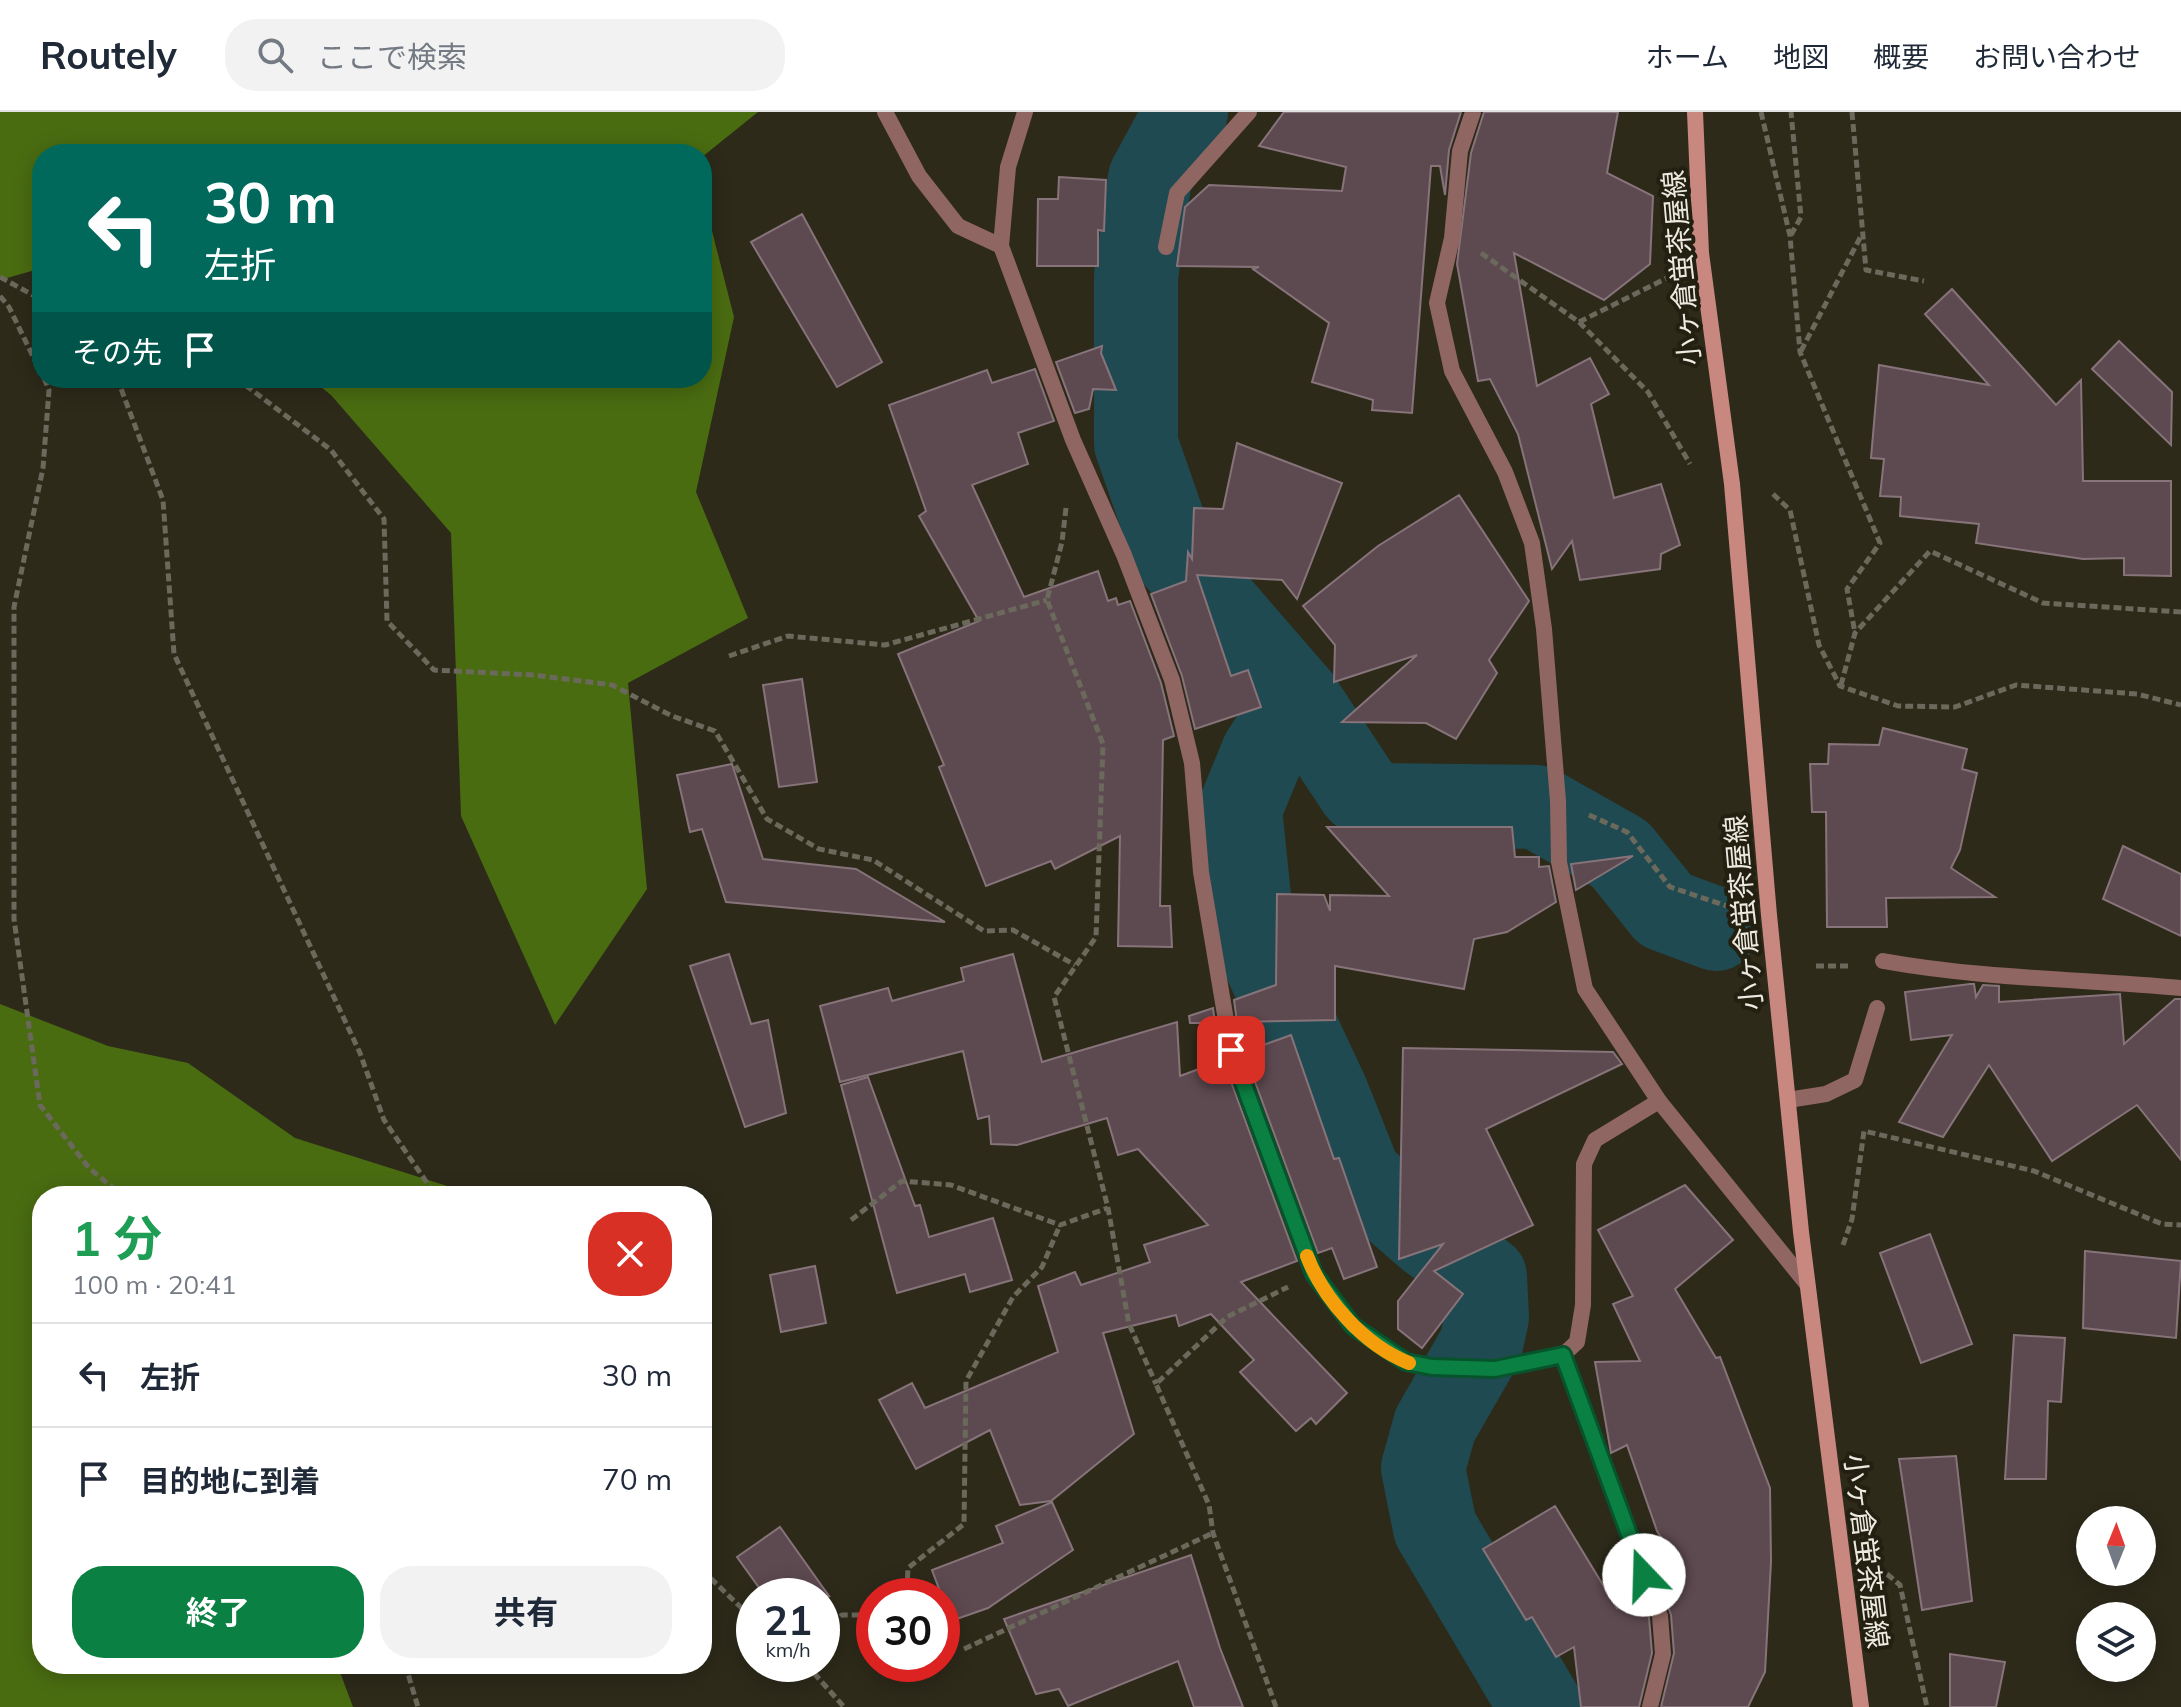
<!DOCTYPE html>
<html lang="ja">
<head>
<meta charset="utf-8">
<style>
  body { margin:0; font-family:Mulish,"Noto Sans JP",sans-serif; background:#f2f2f3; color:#1f2937; height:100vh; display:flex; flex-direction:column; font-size:30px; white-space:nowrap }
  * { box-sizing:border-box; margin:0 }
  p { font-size:26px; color:#747a83 }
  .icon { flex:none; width:44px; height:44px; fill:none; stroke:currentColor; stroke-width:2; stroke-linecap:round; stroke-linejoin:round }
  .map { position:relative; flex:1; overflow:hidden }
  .sheet { position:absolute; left:32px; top:1074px; width:680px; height:488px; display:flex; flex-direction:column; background:#fff; border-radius:32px; box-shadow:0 4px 20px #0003 }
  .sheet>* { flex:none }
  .guide { position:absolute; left:32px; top:32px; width:680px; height:244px; border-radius:32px; box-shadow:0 4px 20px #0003; background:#00695c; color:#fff; overflow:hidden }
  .needle { width:52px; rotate:1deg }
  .tools { position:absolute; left:2076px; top:1394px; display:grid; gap:16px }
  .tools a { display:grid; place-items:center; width:80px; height:80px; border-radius:50%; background:#fff; box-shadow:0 4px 20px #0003; font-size:40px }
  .speed { position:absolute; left:736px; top:1466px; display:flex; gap:16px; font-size:40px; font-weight:700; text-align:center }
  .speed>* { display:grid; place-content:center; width:104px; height:104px; border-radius:50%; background:#fff; box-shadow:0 4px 20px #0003; line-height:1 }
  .speed small { font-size:20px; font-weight:400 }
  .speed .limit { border:12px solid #d22; background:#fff; color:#111 }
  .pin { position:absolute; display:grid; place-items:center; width:68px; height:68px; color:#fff; margin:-34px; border-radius:16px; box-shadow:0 4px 12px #0006 }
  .me { position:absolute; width:88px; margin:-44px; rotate:339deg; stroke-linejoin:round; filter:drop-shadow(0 0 6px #0008) }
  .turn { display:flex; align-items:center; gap:28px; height:168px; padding:0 40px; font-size:36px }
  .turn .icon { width:104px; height:104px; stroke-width:2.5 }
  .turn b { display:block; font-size:56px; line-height:68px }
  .then { display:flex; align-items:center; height:76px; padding:0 40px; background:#0003; gap:16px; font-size:30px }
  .round { display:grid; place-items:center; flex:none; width:84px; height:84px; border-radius:32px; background:#f2f2f3 }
  .overview { display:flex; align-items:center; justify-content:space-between; height:136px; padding:0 40px }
  h1 { font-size:48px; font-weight:700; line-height:60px; color:#1e9e55 }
  .action { display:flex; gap:16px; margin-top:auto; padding:16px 40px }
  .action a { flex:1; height:92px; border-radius:32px; background:#0b8043; color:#fff; font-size:32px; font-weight:700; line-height:92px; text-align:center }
  .action a+a { background:#f2f2f3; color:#1f2937 }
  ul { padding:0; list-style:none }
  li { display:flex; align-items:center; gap:24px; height:104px; padding:0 40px; border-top:2px solid #e0e1e3 }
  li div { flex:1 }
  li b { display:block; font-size:30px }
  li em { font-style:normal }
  header { display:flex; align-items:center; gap:48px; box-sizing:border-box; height:112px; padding:0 40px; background:#fff; border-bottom:2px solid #e0e1e3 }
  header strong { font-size:38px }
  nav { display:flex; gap:44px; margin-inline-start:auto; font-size:28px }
  .search { width:560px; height:72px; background:#f2f2f3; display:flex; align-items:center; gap:20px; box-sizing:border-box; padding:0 28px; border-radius:32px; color:#747a83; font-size:30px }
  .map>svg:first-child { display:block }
  .forest { fill:#4a6c11 }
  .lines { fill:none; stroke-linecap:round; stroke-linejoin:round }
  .river { stroke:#204a51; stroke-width:84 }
  .building { fill:#5d4a50; stroke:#87737a; stroke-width:2 }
  .path { stroke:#6b695b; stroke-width:5; stroke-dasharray:8 4; stroke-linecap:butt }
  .street { stroke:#8f6661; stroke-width:16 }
  .secondary { stroke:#c8877f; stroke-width:16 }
  .route-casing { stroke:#07532c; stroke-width:20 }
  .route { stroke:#0b8043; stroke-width:14 }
  .slow { stroke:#f59e0b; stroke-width:14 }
  .labels { text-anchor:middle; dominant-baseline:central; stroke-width:8; stroke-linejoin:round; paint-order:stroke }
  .street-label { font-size:28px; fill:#edebe1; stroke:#232011 }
</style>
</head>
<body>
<header>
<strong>Routely</strong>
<div class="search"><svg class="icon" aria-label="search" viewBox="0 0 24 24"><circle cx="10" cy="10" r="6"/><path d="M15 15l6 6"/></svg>ここで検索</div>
<nav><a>ホーム</a><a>地図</a><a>概要</a><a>お問い合わせ</a></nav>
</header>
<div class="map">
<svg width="2181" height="1595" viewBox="0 0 2181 1595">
  <rect width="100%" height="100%" fill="#2d2a1a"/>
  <g class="forest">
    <path d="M0,0H758L702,45V42H42V156L0,168Z"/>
    <path d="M702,80L734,205L696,380L748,506L628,571L647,777L555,913L461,704L451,421L331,283L310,266H702Z"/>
    <path d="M0,892L108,934L188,951L295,1026L479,1084H42V1552H337L353,1595H0Z"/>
  </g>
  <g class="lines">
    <g class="river">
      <path d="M1186,0L1150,66L1136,165V332L1175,444L1299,587L1359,678L1376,693L1537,695L1620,742L1665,798L1716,817"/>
      <path d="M1299,587L1263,641L1240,697L1253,824L1327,982L1360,1065L1429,1125L1485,1165L1487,1205L1481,1233L1435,1313L1423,1356L1435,1416L1541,1595"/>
    </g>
  </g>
  <g class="building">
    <path d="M1284,0H1461L1449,38L1445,83L1440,54H1431L1412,301L1372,298L1373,288L1312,270L1329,211L1253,157L1259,155L1177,154L1185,95L1209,73L1342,79L1346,55L1259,34Z"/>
    <path d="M1484,0H1618L1607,61L1653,84L1650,152L1604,188L1514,141L1537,274L1590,246L1609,282L1591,292L1614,386L1661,372L1680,433L1661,442L1660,457L1580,468L1572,429L1552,457L1518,322L1490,267L1478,269L1457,152L1471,41Z"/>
    <path d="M1059,65L1106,68L1104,119L1098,118V154H1037L1038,87H1058Z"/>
    <path d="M802,102L882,250L837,275L751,130Z"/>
    <path d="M1952,177L2056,293L2081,268L2083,369H2171V464L2124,463V446L2083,447L1976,431L1979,412L1900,404L1901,385L1880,384L1884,347L1871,346L1879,253L1989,273L1925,202Z"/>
    <path d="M2119,229L2172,280L2171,333L2092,257Z"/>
    <path d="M1102,234L1101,241L1116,278L1093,277L1089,297L1075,301L1056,250Z"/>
    <path d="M1035,257L1054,309L1018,321L1028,352L972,373L1024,485L1098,459L1108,489L1116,486L1118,493L1130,489L1161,571L1174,624L1163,628L1160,794H1170L1172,835L1118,834L1120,724L1055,757L1051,749L986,774L939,655L944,653L898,542L979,509L919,404L926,399L889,293L987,258L992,271Z"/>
    <path d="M1237,331L1342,371L1297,487L1282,468L1197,463L1231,564L1248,558L1261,595L1195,617L1182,564L1151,482L1186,469L1188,440L1192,447L1194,396L1223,397Z"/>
    <path d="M1459,383L1529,489L1489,548L1497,561L1456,627L1426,611L1342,610L1417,543L1334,570L1335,533L1303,494L1378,434Z"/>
    <path d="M802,567L817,670L779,675L763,573Z"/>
    <path d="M1883,616L1967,637L1962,657L1977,661L1960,738L1951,756L1995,785L1886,786L1887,815H1827L1826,700H1812L1810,652H1828L1829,632L1879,633Z"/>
    <path d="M732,652L763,747L856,757L945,810L726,790L702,717L690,720L677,663Z"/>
    <path d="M1327,715H1512L1515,745H1539V755L1549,754L1556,790L1507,820L1474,827L1464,877L1335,854V908L1237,910L1234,888L1276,873L1277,782L1324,783L1330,799V783L1389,784Z"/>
    <path d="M2123,734L2181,762V824L2103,787Z"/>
    <path d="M1633,744L1576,778L1571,752Z"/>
    <path d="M729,842L751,912L768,908L786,1001L745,1015L690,854Z"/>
    <path d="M1013,842L1042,950L1177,910L1180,964L1223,948L1297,1149L1241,1170L1347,1281L1316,1312L1311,1306L1296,1319L1240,1260L1254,1248L1211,1202L1179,1214L1176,1203L1103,1221L1134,1322L1051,1389L1020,1393L990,1318L916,1357L879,1288L912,1271L925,1296L1058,1240L1038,1174L1075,1160L1081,1173L1150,1150L1144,1133L1208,1113L1138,1037L1118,1043L1107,1006L1017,1033L991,1032L989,1004L978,1007L963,939L840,970L820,894L888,876L892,889L964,869L961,856Z"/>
    <path d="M1970,872H1974L1976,885L1983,873L1999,874V890L2120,882L2124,932L2175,887H2181V1048L2137,993L2052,1049L1989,953L1943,1025L1899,1010L1952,923L1911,928L1905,880Z"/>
    <path d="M1213,896L1215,911H1190L1189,904Z"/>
    <path d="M1291,923L1334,1047L1339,1046L1377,1155L1344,1167L1332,1136L1318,1141L1244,940Z"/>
    <path d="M1403,936L1613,940L1622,952L1486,1017L1533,1113L1434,1159L1463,1182L1422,1236L1398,1217V1189L1443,1132L1399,1147Z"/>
    <path d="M868,965L915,1094L920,1093L929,1125L993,1106L1012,1168L970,1180L965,1162L897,1181L841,973Z"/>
    <path d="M1685,1073L1733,1128L1675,1177L1716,1246L1720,1245L1770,1376L1771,1450L1765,1560L1748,1595H1661L1674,1541L1671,1503L1659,1469L1680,1456L1657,1419L1627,1333L1611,1341L1595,1250L1640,1249L1613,1192L1633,1184L1598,1118Z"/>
    <path d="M1930,1122L1972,1232L1921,1251L1880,1141Z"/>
    <path d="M2085,1139L2181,1149L2176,1226L2083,1216Z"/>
    <path d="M815,1154L826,1211L781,1220L770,1163Z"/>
    <path d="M2014,1223L2065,1226L2061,1290L2048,1289L2046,1367H2005Z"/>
    <path d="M1956,1344L1972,1489L1922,1498L1899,1347Z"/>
    <path d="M1052,1390L1073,1438L988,1496L951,1509L932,1458L1003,1431L996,1414Z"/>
    <path d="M1555,1394L1617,1496L1640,1481L1649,1506L1652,1541L1639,1595H1581L1574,1535L1556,1545L1532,1505L1526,1508L1483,1437Z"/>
    <path d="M780,1415L829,1484H765L737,1445Z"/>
    <path d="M1191,1443L1220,1536L1243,1595H1194L1178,1549L1068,1594L1059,1577L1036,1582L1004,1507Z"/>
    <path d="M1950,1542L2005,1550L1996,1595H1950Z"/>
  </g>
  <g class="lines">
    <g class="path">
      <path d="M1761,0L1790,124L1800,240L1880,431L1847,477L1855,521"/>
      <path d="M1852,0L1866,158L1924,169"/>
      <path d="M1791,123L1801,105L1791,0"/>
      <path d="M1481,141L1579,210L1648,280L1690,352"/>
      <path d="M0,165L42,188"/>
      <path d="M0,184L9,195L42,263"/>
      <path d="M1579,210L1669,165"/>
      <path d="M1801,239L1861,124"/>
      <path d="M44,266L49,278L43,356L14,495V807L40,993L89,1056L123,1084"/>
      <path d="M117,266L163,388L174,542L360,941L384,1008L436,1084"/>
      <path d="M236,266L331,338L384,407L387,509L434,558L534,563L612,573L672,604L715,619L767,707L819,737L873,748L984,819L1013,818L1075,853"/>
      <path d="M1773,382L1790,398L1819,533L1840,574L1898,594L1955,595L2016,573L2137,582L2181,593"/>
      <path d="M1066,396L1062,430L1047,488L1103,632L1096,825L1054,885L1108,1096L1129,1212L1156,1272"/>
      <path d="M729,544L788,524L885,533L1047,488"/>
      <path d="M1841,573L1855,521L1930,439L2043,491L2181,500"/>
      <path d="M1589,703L1627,720L1670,775L1730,795"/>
      <path d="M1816,854H1851"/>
      <path d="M851,1108L902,1069L951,1073L1060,1113L1108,1096"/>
      <path d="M1843,1133L1852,1107L1864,1019L2034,1059L2162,1112L2181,1113"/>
      <path d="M702,1458L754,1508"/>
      <path d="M1887,1462L1900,1473L1927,1595"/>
      <path d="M895,1484L907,1476L908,1456L964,1412L966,1269L1013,1185L1042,1155L1060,1113"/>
      <path d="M822,1520L842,1503H868L874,1499"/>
      <path d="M964,1537L1213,1421"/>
      <path d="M405,1552L418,1595"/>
      <path d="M806,1552L844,1595"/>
      <path d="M1276,1595L1213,1421L1209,1393L1156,1272L1227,1205L1288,1175"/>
    </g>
    <g class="street">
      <path d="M885,0L919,64L958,114L1001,134"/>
      <path d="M1025,0L1008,55L1001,134L1073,328L1124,443L1172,568L1192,651L1201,760L1231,938L1314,1162L1353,1214L1406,1250L1432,1255L1495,1257L1563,1243L1577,1230L1583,1193L1584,1052L1595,1028L1659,989"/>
      <path d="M1473,0L1460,39L1452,126L1437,191L1452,259L1505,360L1532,431L1544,517L1558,689L1559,750L1585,877L1659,989L1807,1172"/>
      <path d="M1166,135L1177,81L1249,0"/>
      <path d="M1883,849C1983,867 2081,867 2181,876"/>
      <path d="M1788,988L1826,982L1855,968L1877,896"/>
      <path d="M1563,1243L1660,1504L1663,1542L1650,1595"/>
    </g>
    <path class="secondary" d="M1695,0L1701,141L1732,372L1769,803L1801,1120L1861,1595"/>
  </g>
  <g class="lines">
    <g class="route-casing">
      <path id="route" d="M1231,938L1314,1162L1353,1214L1406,1250L1432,1255L1495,1257L1563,1243L1644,1463"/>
    </g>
    <use href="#route" class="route"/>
    <path class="slow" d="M1307,1144C1324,1188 1364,1233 1409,1251"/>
  </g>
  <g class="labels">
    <g class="street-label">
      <text transform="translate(1681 156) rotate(-95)">小ヶ倉蛍茶屋線</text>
      <text transform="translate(1743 801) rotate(-95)">小ヶ倉蛍茶屋線</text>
      <text transform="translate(1867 1439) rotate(83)">小ヶ倉蛍茶屋線</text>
    </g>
  </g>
</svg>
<div class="tools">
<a><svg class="needle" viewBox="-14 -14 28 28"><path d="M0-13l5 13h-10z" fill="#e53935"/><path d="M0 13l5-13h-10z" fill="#747a83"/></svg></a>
<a><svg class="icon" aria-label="layers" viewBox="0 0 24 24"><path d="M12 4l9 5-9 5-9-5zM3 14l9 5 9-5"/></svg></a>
</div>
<div class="speed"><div>21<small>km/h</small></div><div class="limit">30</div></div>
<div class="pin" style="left:1231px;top:938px;background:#d93025"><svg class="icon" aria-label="arrive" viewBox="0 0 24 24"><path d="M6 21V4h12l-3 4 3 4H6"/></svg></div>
<svg class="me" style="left:1644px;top:1463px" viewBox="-20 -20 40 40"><circle r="19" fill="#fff"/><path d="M0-13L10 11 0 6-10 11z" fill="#0b8043"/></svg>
<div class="guide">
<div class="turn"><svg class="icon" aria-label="left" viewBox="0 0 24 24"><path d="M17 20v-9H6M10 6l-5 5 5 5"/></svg><div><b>30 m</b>左折</div></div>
<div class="then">その先<svg class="icon" aria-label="arrive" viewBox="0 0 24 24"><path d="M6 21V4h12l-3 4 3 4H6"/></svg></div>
</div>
<section class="sheet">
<div class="overview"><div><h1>1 分</h1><p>100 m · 20:41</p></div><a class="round" style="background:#d93025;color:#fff"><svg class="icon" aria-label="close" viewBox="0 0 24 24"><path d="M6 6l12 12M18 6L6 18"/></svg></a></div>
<ul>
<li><svg class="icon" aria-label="left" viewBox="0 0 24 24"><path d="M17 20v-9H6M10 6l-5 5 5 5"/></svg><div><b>左折</b></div><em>30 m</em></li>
<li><svg class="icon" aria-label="arrive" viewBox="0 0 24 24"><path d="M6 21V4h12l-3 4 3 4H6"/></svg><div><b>目的地に到着</b></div><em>70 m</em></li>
</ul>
<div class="action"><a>終了</a><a>共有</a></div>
</section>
</div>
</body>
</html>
